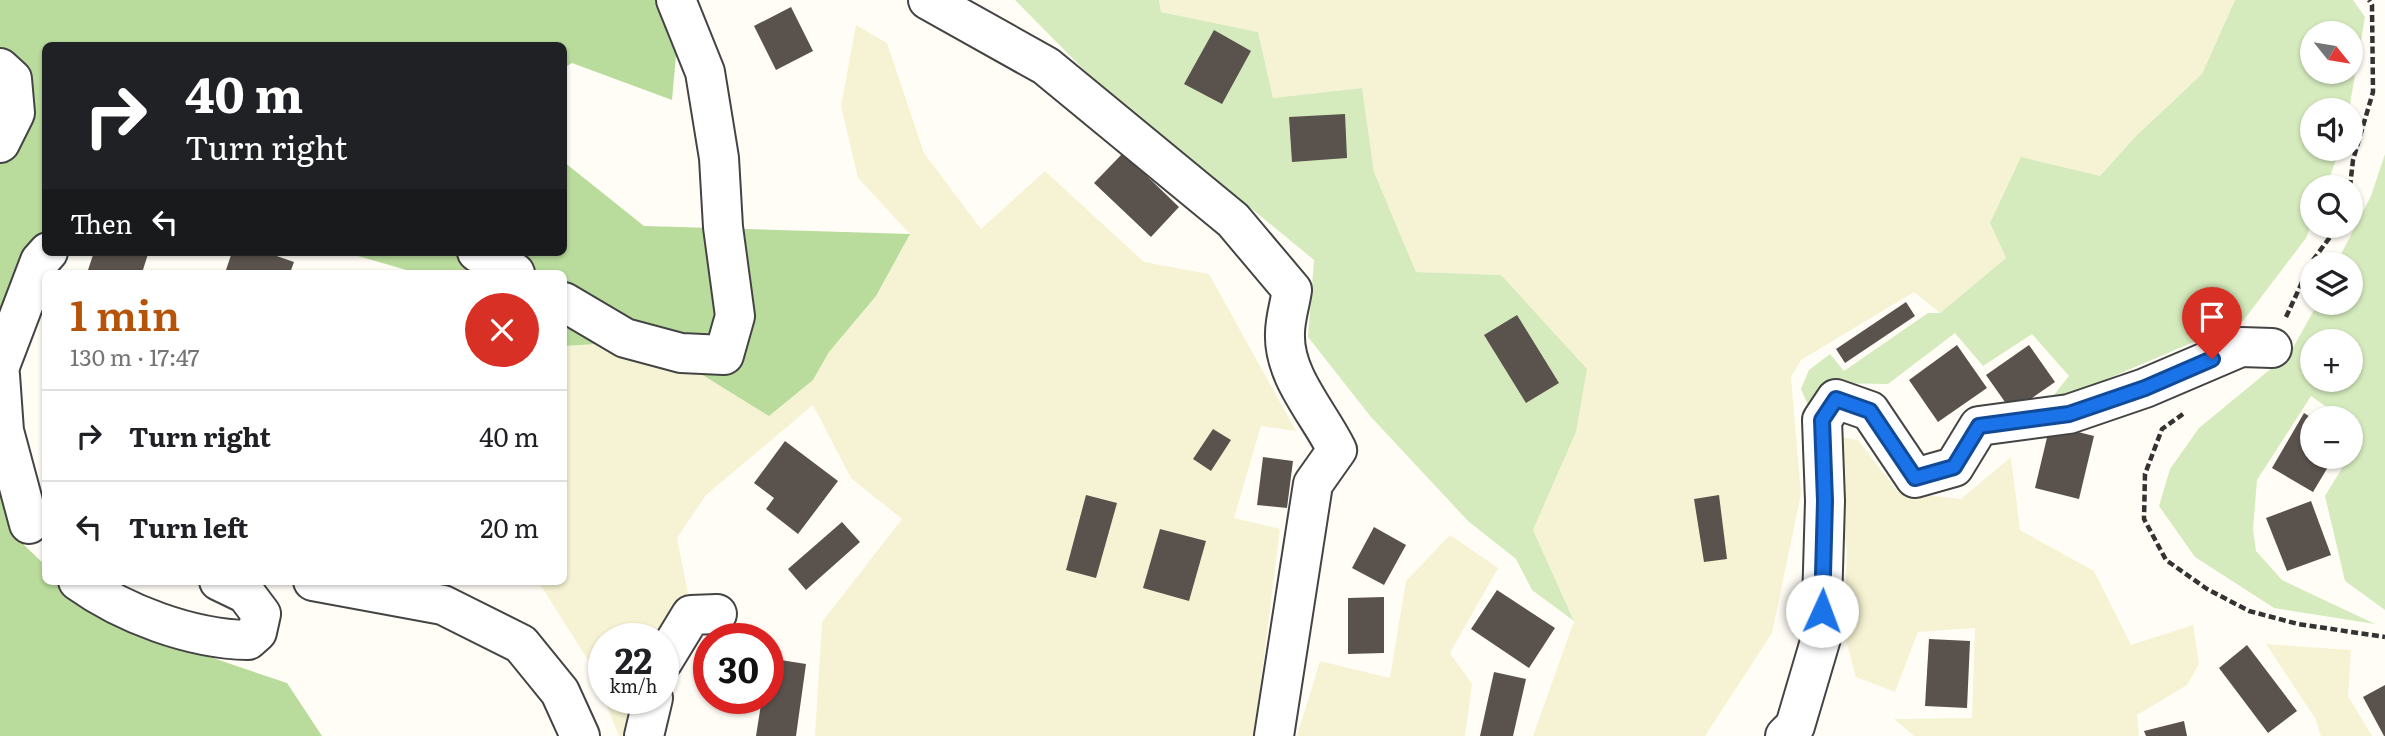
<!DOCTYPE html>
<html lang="en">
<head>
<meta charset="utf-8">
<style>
  body { margin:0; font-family:Literata,serif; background:#f6f6f6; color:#202124; height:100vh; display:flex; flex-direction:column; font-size:26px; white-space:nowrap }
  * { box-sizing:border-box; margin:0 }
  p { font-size:23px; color:#757577 }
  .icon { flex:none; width:38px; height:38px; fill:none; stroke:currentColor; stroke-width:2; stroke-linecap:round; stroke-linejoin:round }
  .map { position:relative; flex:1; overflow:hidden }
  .drawer { position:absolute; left:42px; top:270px; width:525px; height:315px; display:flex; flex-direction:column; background:#fff; border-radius:10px; box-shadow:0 2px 5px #0004 }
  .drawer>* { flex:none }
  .banner { position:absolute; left:42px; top:42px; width:525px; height:214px; border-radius:10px; box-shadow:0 2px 5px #0004; background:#202124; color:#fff; overflow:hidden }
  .needle { width:46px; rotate:120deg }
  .controls { position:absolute; left:2300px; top:21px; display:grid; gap:14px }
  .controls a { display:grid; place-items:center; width:63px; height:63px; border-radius:50%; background:#fff; box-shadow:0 2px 5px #0004; font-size:35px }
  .speed { position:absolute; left:588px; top:623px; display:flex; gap:14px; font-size:35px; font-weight:700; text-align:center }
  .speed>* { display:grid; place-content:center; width:91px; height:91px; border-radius:50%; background:#fff; box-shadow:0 2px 5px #0004; line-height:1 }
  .speed small { font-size:18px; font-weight:400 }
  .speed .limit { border:10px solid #d22; background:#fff; color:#111 }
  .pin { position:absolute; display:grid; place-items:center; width:60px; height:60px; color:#fff; margin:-72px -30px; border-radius:50% 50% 50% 0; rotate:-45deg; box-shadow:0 0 7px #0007 }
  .pin .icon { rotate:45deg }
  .me { position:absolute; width:77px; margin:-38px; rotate:2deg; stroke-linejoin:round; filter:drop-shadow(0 0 5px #0008) }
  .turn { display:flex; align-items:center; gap:24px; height:147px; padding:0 28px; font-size:32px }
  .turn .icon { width:91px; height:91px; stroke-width:2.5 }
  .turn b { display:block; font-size:49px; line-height:60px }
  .then { display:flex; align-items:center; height:66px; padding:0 28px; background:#0003; gap:14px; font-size:26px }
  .round { display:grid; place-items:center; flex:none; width:74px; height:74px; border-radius:37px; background:#f6f6f6 }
  .summary { display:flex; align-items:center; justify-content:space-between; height:119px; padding:0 28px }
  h1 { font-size:42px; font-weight:600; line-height:52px; color:#b45309 }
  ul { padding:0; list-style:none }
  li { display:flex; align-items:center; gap:21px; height:91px; padding:0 28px; border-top:2px solid #e0e0e0 }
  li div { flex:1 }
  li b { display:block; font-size:26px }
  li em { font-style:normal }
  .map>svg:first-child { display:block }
  .farmland { fill:#f6f3d4 }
  .green { fill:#d5ebbd; fill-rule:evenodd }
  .forest { fill:#b9dc9c }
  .building { fill:#5a524d }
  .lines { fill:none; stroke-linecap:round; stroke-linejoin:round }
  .minor-casing { stroke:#444; stroke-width:42 }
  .path { stroke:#333; stroke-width:4.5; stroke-dasharray:7 3.5; stroke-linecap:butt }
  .minor { stroke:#fff; stroke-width:38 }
  .route-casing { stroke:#114b97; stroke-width:18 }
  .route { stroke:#1a73e8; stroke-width:12 }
</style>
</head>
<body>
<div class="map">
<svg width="2385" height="736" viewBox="0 0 2385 736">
  <rect width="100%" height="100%" fill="#fffdf5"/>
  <g class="farmland">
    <path d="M1159,0H2235L2202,74L2135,137L2100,176L1990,223L2006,258L1940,313L1914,292L1801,360L1791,377L1801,494L1772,633L1705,736H1533L1574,621L1533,530L1576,432L1501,275L1416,272L1374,172L1362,88L1273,98L1258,32L1161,12Z"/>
    <path d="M856,25L887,43L924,153L981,229L1045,171L1144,262L1209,274L1296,431L1261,426L1234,518L1280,529L1254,736H815L822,622L902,519L851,478L813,405L706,495L677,538L688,593L654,639H604V697L593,668L538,581H564V346L612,343L813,380L829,352L876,296L910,234L858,178L841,106Z"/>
    <path d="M1841,437L1858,440L1898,492L1961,499L2011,457L2020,530L2094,571L2131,645L2193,625L2199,664L2187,685L2137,715L2139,736H1914L1894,719L1972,718L1975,628L1918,632L1895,692L1856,677L1844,633L1847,551L1835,483Z"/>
    <path d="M1450,535L1498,568L1450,653L1472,684L1465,736H1297L1320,661L1390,678L1406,581Z"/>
    <path d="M2266,644L2351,650L2348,696L2372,736H2321L2315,718Z"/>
    <path d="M604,698H639L632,736H619Z"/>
  </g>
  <g class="green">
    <path d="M1015,0H1159L1161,12L1258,32L1273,98L1362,88L1374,172L1416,272L1501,275L1587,369L1576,432L1533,530L1574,621L1532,590L1516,559L1468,521L1371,417L1308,337L1314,260L1089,75Z"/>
    <path d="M2235,0H2353L2365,17L2349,110H2312V149H2340L2326,187H2312V223L2306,238L2243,321L2046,405L2069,376L2032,334L1983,366L1955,333L1888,384L1825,383L1811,412L1801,389L1809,370L1830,354L1844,371L1928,313H1940L2006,258L1990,223L2021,157L2100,176L2135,137L2202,74ZM2312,33H2350V72H2312Z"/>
    <path d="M2385,154V610L2345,581L2325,496L2363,434L2350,425V418H2342L2311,396L2257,480L2253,529L2256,551L2282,580L2375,624L2274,608L2195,557L2159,506L2170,469L2199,428L2290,353L2318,303H2350V264H2336L2371,196ZM2312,341H2350V380H2312Z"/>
  </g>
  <g class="forest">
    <path d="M0,0H657L677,44L672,100L572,63L564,68V46H46L45,243L0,344Z"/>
    <path d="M564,162L644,226L910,234L876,296L829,352L813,380L769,416L685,364L612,343L564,346V273H417L344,252H564Z"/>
    <path d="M0,422L24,545L45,565L46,581H62L106,622L287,683L322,736H0Z"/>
  </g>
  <g class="building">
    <path d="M791,7L813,51L776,70L754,26Z"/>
    <path d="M1214,30L1251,51L1222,104L1184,84Z"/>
    <path d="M1345,114L1347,158L1292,162L1289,117Z"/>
    <path d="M1123,153L1179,207L1151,237L1094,183Z"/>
    <path d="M94,252H141L148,254L142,273H87Z"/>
    <path d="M232,252H265L294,262L290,273H225Z"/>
    <path d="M1906,302L1915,316L1845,363L1836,349Z"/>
    <path d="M1517,315L1559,383L1526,403L1484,335Z"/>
    <path d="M1957,345L1987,388L1938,422L1909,380Z"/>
    <path d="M2029,345L2055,382L2012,412L1986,375Z"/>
    <path d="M2304,413L2312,418V457H2334L2313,492L2272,468Z"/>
    <path d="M2050,425L2094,436L2079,499L2035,488Z"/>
    <path d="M1213,429L1231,440L1211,471L1193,459Z"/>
    <path d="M785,441L838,481L798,534L766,509L774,498L754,483Z"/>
    <path d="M1263,457L1293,461L1287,508L1257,505Z"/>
    <path d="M1086,495L1117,503L1096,578L1066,570Z"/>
    <path d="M1719,495L1727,559L1704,562L1694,499Z"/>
    <path d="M2311,501L2331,555L2287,571L2266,518Z"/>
    <path d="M842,522L860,542L806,590L788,569Z"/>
    <path d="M1374,527L1406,545L1384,585L1352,568Z"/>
    <path d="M1160,529L1206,541L1189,601L1143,588Z"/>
    <path d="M1497,590L1555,628L1529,668L1471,629Z"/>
    <path d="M1384,597V653L1348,654V598Z"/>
    <path d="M1929,639L1970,641L1967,708L1925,706Z"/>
    <path d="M2247,645L2297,711L2268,733L2219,668Z"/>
    <path d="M768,658L806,664L796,736H756L762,698H768Z"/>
    <path d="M1494,672L1526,679L1513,736H1480Z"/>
    <path d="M2385,685V736H2384L2363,697Z"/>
    <path d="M2184,721L2187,736H2146L2144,731Z"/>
  </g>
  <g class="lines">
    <g class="minor-casing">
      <g id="minor">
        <path d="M928,0L1046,66L1233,220L1292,290C1290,304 1285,319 1285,333C1283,376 1319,413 1337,450L1313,484L1274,736"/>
        <path d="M0,68L12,79L15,113L0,143"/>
        <path d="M477,252L515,273"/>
        <path d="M564,302L625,338L681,353L724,355L735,316L723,227L719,158L705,72L676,0"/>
        <path d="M0,366L40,261L48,252"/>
        <path d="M0,375L4,431L29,524"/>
        <path d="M78,581C124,614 191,639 248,640L257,632L261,614L246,594L219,581"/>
        <path d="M313,581L443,605L521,644L560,692L580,736"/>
        <path d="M663,661L691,615L717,614"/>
        <path d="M644,736L653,698"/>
        <path d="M1785,736L1795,726L1821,638L1825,501L1822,420L1836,399L1870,411L1915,478L1954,467L1979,426L2069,414L2145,388L2241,347L2272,348"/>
      </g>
    </g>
    <g class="path">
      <path d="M2350,187L2353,160L2373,92L2372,5L2369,0"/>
      <path d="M2286,317L2311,263L2338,226"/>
      <path d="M2183,414L2162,429L2145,474L2144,519L2166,560L2207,589L2249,611L2298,624L2385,637"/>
    </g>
    <use href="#minor" class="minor"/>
  </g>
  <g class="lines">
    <g class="route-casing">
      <path id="route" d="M1822,611L1825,501L1822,420L1836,399L1870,411L1915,478L1954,467L1979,426L2069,414L2145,388L2212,359"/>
    </g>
    <use href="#route" class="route"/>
  </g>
</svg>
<div class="controls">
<a><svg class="needle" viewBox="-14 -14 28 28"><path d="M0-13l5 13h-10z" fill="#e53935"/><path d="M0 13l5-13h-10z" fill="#757577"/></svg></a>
<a><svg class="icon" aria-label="sound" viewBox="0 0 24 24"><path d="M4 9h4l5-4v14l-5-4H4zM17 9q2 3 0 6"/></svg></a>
<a><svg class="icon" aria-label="search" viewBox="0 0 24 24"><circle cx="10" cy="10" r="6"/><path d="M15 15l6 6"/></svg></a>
<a><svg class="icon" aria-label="layers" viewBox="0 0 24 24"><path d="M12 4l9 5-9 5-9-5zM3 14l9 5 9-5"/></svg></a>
<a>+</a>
<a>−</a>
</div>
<div class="speed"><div>22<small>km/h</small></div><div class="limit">30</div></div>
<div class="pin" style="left:2212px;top:359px;background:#d93025"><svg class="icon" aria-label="arrive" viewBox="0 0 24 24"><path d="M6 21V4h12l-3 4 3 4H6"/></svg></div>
<svg class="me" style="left:1822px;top:611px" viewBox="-20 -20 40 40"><circle r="19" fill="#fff"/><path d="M0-13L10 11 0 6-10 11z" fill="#1a73e8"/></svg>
<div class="banner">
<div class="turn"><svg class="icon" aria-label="right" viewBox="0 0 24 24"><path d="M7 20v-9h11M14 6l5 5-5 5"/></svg><div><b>40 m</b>Turn right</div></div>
<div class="then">Then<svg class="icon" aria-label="left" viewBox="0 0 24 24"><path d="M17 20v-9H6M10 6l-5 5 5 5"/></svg></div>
</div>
<section class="drawer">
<div class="summary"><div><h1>1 min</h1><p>130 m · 17:47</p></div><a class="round" style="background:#d93025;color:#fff"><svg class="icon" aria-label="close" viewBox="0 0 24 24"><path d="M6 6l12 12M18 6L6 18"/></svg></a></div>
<ul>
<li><svg class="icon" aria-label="right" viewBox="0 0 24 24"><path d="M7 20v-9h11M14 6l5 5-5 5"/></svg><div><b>Turn right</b></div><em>40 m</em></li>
<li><svg class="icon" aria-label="left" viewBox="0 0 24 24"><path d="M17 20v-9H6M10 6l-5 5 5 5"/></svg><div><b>Turn left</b></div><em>20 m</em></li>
</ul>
</section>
</div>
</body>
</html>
